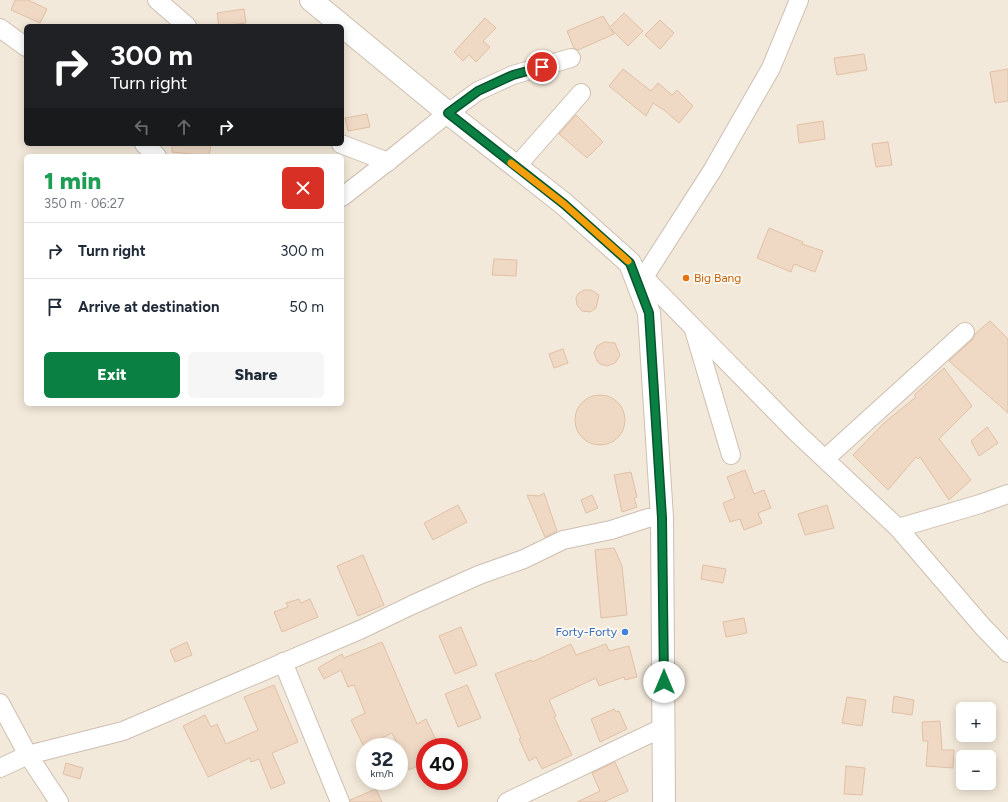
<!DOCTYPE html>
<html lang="en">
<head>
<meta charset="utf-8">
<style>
  body { margin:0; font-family:Figtree,sans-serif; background:#f6f6f7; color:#1f2937; height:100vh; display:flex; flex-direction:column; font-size:15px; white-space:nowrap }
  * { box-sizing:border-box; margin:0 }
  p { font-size:13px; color:#747a83 }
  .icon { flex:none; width:22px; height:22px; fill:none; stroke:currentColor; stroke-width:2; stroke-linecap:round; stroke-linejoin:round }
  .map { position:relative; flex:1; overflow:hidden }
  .side { position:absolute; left:24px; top:154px; width:320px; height:252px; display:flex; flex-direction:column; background:#fff; border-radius:6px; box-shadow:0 2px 10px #0003 }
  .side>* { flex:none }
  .banner { position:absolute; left:24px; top:24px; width:320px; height:122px; border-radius:6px; box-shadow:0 2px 10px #0003; background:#202124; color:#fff; overflow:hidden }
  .controls { position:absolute; left:956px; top:702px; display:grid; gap:8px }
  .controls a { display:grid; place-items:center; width:40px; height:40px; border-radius:6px; background:#fff; box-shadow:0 2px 10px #0003; font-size:20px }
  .speed { position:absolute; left:356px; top:738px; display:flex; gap:8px; font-size:20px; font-weight:700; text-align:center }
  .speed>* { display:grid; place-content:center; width:52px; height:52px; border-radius:50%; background:#fff; box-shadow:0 2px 10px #0003; line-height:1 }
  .speed small { font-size:10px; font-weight:400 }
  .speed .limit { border:6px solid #d22; background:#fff; color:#111 }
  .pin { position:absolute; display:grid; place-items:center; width:34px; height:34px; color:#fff; margin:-17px; border:2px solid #fff; border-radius:50%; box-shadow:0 1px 4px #0007 }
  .me { position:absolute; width:44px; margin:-22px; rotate:0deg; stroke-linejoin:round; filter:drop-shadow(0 0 3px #0008) }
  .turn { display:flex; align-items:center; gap:14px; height:84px; padding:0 20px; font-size:18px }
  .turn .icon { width:52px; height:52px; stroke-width:2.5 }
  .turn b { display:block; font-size:28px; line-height:34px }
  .lanes { display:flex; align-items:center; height:38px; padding:0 20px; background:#0003; justify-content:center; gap:20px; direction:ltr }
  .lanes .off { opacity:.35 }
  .round { display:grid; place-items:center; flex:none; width:42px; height:42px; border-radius:6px; background:#f6f6f7 }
  .head { display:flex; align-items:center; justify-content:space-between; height:68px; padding:0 20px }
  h1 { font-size:24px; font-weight:800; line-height:30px; color:#1e9e55 }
  .button { display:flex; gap:8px; margin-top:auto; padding:8px 20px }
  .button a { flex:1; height:46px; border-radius:6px; background:#0b8043; color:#fff; font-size:16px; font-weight:800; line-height:46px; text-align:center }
  .button a+a { background:#f6f6f7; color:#1f2937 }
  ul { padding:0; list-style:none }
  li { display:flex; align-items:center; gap:12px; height:56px; padding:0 20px; border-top:1px solid #e0e1e3 }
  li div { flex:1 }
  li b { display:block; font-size:15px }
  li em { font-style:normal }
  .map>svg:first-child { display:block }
  .residential { fill:#f3e9da; fill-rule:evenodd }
  .building { fill:#efd8c4; stroke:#e1c0a5 }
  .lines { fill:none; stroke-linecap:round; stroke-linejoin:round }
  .minor-casing { stroke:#cdbfb1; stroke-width:20 }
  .tertiary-casing { stroke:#cdbfb1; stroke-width:24 }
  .minor { stroke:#fff; stroke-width:18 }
  .tertiary { stroke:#fff; stroke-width:22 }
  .route-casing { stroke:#07532c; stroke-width:10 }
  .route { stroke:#0b8043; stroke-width:7 }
  .slow { stroke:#f59e0b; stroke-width:7 }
  .food-dot { fill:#e8710a; stroke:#fefaf1; stroke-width:1.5 }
  .shop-dot { fill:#3f7fe0; stroke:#fefaf1; stroke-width:1.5 }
  .labels { text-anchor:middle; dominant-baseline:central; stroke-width:3.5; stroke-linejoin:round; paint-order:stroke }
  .food-label { font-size:12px; fill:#c56008; stroke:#fefaf1; text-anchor:start }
  .shop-label { font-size:12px; fill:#366cbe; stroke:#fefaf1; text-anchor:end }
</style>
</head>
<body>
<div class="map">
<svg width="1008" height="802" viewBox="0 0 1008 802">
  <rect width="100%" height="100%" fill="#fcf6eb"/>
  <path class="residential" d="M0,0H1008V802H0ZM26,26H342V144H26ZM26,156H342V404H26ZM963,709H989V735H963ZM365,747H399V781H365ZM425,747H459V781H425ZM963,757H989V783H963Z"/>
  <g class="building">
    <path d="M15,0H28L47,9L40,23L11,10Z"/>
    <path d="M244,9L246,23L219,26L217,13Z"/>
    <path d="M624,13L643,31L628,46L610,28L614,34L578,50L574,48L567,31L603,16L610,27Z"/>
    <path d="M485,18L496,28L483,41L490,47L476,62L469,55L463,61L454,52Z"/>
    <path d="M660,20L674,33L660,49L645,35Z"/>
    <path d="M864,54L867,70L837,75L834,58Z"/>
    <path d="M623,69L651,91L658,83L672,95L677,90L693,106L679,123L664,110L653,103L646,116L609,86Z"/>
    <path d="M1008,69V101L995,103L990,72Z"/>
    <path d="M367,114L370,127L348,131L345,118Z"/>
    <path d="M576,115L603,142L587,158L559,134Z"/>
    <path d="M823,121L825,139L799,143L797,125Z"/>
    <path d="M888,142L892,165L876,167L872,144Z"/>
    <path d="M172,144H211L209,156L172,152Z"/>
    <path d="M769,228L803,242L802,244L823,251L815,272L794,264L791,272L757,258Z"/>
    <path d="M494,259L517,260L516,276L492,275Z"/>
    <path d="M584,290H591L599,295L596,308L590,312L582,311L577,305L576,298L578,294Z"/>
    <path d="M990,321L1008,339V413L949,361L972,340L975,334Z"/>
    <path d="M604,342L615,343L620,355L615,363L607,366L600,364L597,361L594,353L597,346Z"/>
    <path d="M563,349L568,363L554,368L549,354Z"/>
    <path d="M944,368L972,406L939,439L971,480L949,500L920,457L918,459L916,457L888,490L853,455L885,422L916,397L914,395Z"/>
    <circle cx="600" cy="420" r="25"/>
    <path d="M987,427L998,443L979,456L971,441Z"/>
    <path d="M745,470L754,494L764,490L771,508L758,513L762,523L744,530L740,519L730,522L723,503L735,498L727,477Z"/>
    <path d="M631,472L637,497L634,498L637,507L622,512L614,475Z"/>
    <path d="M544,493L557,531L545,537L527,495L539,496Z"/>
    <path d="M592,495L598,508L586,513L581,500Z"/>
    <path d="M458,505L467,522L433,540L424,523Z"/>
    <path d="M827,505L834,528L805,535L798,514Z"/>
    <path d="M614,548L622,566L627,615L601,618L595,550Z"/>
    <path d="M363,555L384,605L358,616L337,566Z"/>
    <path d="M703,565L726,569L723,583L701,579Z"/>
    <path d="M299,599L301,603L310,599L318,617L282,632L274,612L288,607L286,603Z"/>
    <path d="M744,618L747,633L726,637L723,622Z"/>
    <path d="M461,627L477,665L455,674L439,636Z"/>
    <path d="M187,642L192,655L175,662L170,650Z"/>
    <path d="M382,642L417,724L426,719L438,744L431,747H425V763L409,770L392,733L364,747L351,720L365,713L354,685L348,687L341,670L324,679L318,668L342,654L344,658Z"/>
    <path d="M571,644L576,655L606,644L609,651L629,646L637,677L625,680L624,677L599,686L596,678L549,700L556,716L554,717L572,755L542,769L536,757L529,761L519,739L521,738L495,674L531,660L532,662Z"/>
    <path d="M274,685L298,742L272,753L285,783L271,789L259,759L251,762L250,758L208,777L183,726L205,715L211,727L217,724L226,744L258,730L244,697Z"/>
    <path d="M467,685L481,718L458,727L445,694Z"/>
    <path d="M894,696L914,700L912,715L892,712Z"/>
    <path d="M847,697L866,700L862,726L842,723Z"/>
    <path d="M614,709L616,712L619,711L627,729L600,742L591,719Z"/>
    <path d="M940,721L942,750H954L953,768L926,766L928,741H923L922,722Z"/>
    <path d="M615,762L628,791L604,802H577L600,791L592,773Z"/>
    <path d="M66,763L83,768L80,779L63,774Z"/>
    <path d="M846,766L865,768L862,795L844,794Z"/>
    <path d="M376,789L382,802H350V800Z"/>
  </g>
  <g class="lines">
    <g class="minor-casing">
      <g id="minor">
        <path d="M157,0L187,26"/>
        <path d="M0,28L26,47"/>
        <path d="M144,144L157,156"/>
        <path d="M341,144L388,162"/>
        <path d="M516,167L581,93"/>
        <path d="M342,197L391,159L448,113L478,91L513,75L571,58"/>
        <path d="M632,265L797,433L898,528L983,627L1008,653"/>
        <path d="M644,277L712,171L771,68L799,0"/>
        <path d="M694,330L731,455"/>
        <path d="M825,459L965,332"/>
        <path d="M898,528L980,504L1008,494"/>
        <path d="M283,662L340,802"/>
        <path d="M0,703L28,755L59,802"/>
        <path d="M0,768L28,755L123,731L362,629L412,605L479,575L524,559L563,540L611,530L648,518H662"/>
        <path d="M507,802L664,727"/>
      </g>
    </g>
    <g class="tertiary-casing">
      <path id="tertiary" d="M311,0L448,113L564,204L630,263L649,313L662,518L664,802"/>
    </g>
    <use href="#minor" class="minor"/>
    <use href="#tertiary" class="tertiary"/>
  </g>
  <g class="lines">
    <g class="route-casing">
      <path id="route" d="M542,67L513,75L478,91L448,113L564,204L630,263L649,313L662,518L664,682"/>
    </g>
    <use href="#route" class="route"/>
    <path class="slow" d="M511,163L564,204L628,261"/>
  </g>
  <circle class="food-dot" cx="686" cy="278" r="4"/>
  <circle class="shop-dot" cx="625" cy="632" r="4"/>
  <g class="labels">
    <g class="food-label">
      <text x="694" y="278">Big Bang</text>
    </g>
    <g class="shop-label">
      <text x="617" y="632">Forty-Forty</text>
    </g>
  </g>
</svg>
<div class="controls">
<a>+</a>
<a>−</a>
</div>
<div class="speed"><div>32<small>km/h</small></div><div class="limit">40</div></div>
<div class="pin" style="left:542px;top:67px;background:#d93025"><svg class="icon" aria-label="arrive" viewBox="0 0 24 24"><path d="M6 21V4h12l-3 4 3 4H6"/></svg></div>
<svg class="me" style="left:664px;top:682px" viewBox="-20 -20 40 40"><circle r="19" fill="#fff"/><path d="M0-13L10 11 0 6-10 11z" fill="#0b8043"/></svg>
<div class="banner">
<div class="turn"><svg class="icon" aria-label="right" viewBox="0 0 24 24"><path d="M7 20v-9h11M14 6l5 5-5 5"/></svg><div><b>300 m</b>Turn right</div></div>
<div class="lanes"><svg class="icon off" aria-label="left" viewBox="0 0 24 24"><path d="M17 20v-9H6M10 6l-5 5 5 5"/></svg><svg class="icon off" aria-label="ahead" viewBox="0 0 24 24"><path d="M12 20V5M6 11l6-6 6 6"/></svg><svg class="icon" aria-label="right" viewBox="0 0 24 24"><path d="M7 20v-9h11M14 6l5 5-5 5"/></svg></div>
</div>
<section class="side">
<div class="head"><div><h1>1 min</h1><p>350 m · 06:27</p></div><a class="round" style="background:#d93025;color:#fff"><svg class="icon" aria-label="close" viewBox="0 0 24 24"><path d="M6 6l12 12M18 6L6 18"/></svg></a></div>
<ul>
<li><svg class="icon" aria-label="right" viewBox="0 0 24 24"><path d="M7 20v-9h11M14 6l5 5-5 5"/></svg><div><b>Turn right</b></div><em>300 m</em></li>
<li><svg class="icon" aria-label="arrive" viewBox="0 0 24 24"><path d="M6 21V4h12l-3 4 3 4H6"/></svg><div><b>Arrive at destination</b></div><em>50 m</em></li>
</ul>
<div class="button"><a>Exit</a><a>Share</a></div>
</section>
</div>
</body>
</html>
